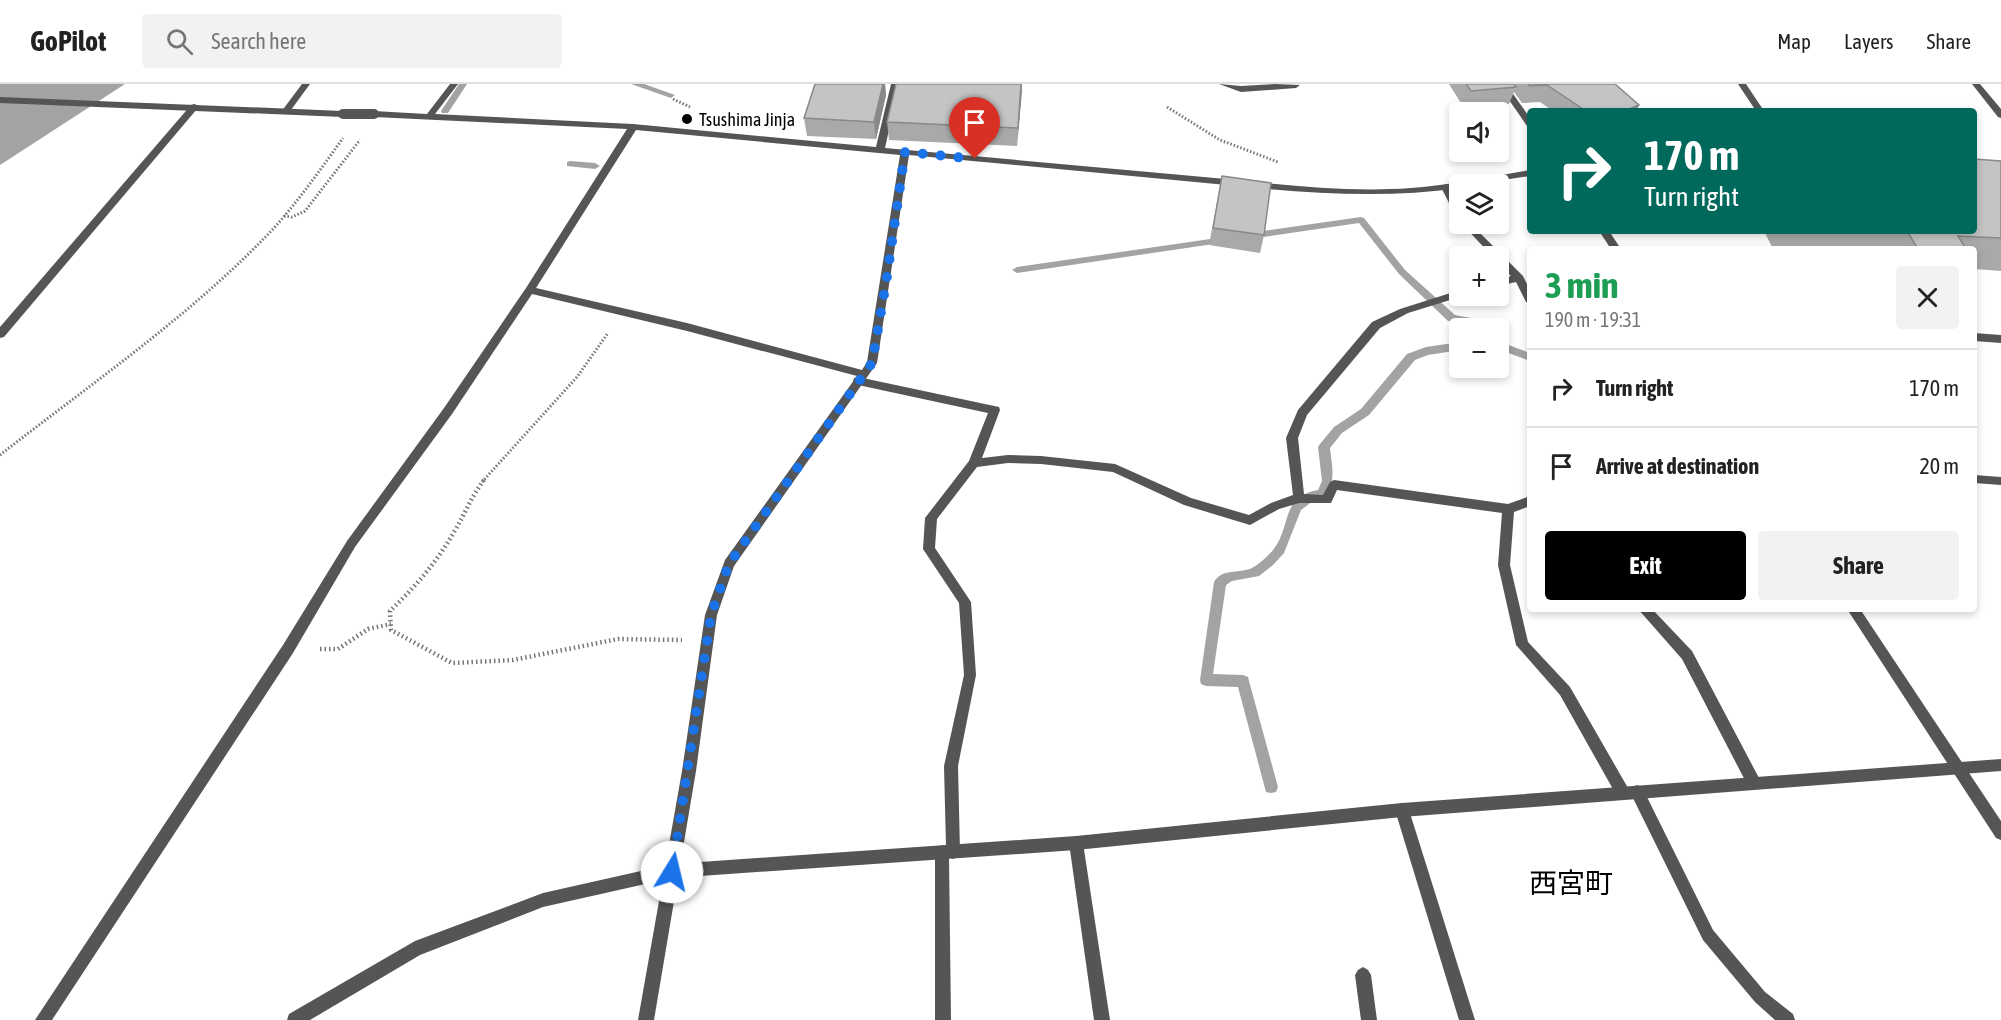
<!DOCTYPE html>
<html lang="en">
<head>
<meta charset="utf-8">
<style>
  body { margin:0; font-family:"Asap Condensed","Noto Sans JP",sans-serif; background:#f2f2f2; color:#222; height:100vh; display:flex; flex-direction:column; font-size:22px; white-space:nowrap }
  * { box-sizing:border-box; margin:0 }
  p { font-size:20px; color:#767676 }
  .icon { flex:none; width:33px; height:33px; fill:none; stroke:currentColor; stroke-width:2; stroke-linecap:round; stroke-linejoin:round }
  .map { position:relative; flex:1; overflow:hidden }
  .sheet { position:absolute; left:1527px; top:162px; width:450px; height:366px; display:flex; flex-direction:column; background:#fff; border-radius:6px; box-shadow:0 3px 9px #0003 }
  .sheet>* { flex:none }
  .hud { position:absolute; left:1527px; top:24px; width:450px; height:126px; border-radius:6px; box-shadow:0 3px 9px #0003; background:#00695c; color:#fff; overflow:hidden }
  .fabs { position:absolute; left:1449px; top:18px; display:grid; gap:12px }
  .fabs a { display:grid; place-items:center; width:60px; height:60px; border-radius:6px; background:#fff; box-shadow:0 3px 9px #0003; font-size:30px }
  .pin { position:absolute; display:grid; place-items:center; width:51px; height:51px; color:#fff; margin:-62px -26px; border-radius:50% 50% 50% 0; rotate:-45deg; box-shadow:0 0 6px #0007 }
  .pin .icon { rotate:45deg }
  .me { position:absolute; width:66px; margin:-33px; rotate:9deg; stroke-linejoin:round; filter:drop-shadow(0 0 4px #0008) }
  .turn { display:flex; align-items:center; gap:21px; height:126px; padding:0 18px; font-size:27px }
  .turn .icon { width:78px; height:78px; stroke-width:2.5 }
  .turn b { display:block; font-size:42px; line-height:51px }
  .round { display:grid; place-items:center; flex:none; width:63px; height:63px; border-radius:6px; background:#f2f2f2 }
  .summary { display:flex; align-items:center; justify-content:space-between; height:102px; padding:0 18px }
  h1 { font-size:36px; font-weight:700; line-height:45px; color:#1e9e55 }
  .primary-button { display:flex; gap:12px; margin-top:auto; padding:12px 18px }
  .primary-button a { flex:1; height:69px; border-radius:6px; background:#000; color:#fff; font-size:24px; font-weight:700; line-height:69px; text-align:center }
  .primary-button a+a { background:#f2f2f2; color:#222 }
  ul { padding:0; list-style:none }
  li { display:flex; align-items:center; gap:18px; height:78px; padding:0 18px; border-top:2px solid #e0e0e0 }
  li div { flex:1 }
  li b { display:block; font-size:22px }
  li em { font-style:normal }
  header { display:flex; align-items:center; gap:36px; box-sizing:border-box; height:84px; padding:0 30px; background:#fff; border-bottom:2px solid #e0e0e0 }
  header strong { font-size:28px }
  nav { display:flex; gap:33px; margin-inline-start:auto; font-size:21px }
  .search { width:420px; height:54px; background:#f2f2f2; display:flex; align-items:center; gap:15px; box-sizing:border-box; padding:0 21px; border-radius:6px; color:#767676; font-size:22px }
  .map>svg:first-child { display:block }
  .water { fill:#a3a3a3 }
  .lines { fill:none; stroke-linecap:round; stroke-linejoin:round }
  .stream { fill:#a3a3a3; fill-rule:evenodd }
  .path-far1 { stroke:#777; stroke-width:3; stroke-dasharray:1.5 2; stroke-linecap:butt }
  .path { stroke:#777; stroke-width:4.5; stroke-dasharray:1.5 3; stroke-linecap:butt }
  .service { fill:#555; fill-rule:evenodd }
  .minor { fill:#555; fill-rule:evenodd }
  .tertiary { fill:#555; fill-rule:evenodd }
  .minor-bridge { stroke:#555; stroke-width:10 }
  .wall { fill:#a9a9a9 }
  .shaded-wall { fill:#898989 }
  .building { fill:#c4c4c4; stroke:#898989; stroke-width:1.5 }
  .route { stroke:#1a73e8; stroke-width:10; stroke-dasharray:0 18 }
  .poi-dot { fill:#000; stroke:#fff; stroke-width:2 }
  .labels { text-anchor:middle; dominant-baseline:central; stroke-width:5; stroke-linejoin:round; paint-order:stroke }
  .far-poi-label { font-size:18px; fill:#000; stroke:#fff; text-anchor:start }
  .near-quarter-label { font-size:28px; fill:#000; stroke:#fff }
</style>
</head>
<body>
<header>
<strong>GoPilot</strong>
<div class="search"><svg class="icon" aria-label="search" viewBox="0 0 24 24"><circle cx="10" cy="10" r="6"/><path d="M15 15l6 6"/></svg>Search here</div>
<nav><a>Map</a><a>Layers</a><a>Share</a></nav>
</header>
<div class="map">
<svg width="2001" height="936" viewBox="0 0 2001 936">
  <rect width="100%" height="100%" fill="#fff"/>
  <path class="water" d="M0,0H125L0,81Z"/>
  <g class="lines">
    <g class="stream">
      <path d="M459,0H467L448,29H442L441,27Z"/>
      <path d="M631,0H644L675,11L671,14Z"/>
      <path d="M570,77L595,79L600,82L595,85L567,82V78Z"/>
      <path d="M1361,133L1364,134L1405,186L1455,231L1482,236L1486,244H1476L1475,242L1448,237L1399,190L1359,139L1250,155L1245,152L1250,149Z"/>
      <path d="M1224,153L1227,154V158L1017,189L1012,186L1017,183Z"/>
      <path d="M1498,257L1530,269V277L1498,265Z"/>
      <path d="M1460,258V266L1428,271L1415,276L1369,331L1342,349L1330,364C1332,384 1336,394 1326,413L1314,416L1301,426L1284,469L1273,481L1259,492L1232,497L1226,501L1213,590L1243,591L1248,593L1249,597L1278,703L1276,708L1271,709L1266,708L1238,603L1206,602L1201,600L1200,596L1214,498C1222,484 1239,490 1252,484C1259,480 1268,472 1273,466C1292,443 1280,412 1318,406L1322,397L1318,363L1320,360L1334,343L1361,325L1407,270L1426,263Z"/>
    </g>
    <g class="path-far1">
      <path d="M673,15L690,23"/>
      <path d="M1167,23L1220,56L1278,78"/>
      <path d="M284,132L292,133L305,127L360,56"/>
      <path d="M0,371C92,299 193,230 274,144C299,116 321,85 343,54"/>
      <path d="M482,398L577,293L608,249"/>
    </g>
    <g class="path">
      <path d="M484,396C471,413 465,430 454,448C437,478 415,503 390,527L391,546L452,579L513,576L618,555L682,556"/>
      <path d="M320,565H338L368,545L391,540"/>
    </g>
    <g class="service">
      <path d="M302,0H310L288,30H282L281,28Z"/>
      <path d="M194,20L197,21V25L4,253L0,254V243L191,21Z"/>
      <path d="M1446,100C1457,107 1460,122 1460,134L1455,131L1441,103Z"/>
      <path d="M1462,140H1471L1523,192L1530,206V219L1526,218L1516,198L1498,202V196L1511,192L1498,180V172H1492Z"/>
      <path d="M1460,206V212H1463L1408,229L1380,244L1307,331L1298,354L1304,410L1323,411L1330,398L1334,396L1508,420L1530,412V422L1514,428L1510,481L1528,558L1570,603L1628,704L1630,709L1628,714L1623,716L1618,714L1560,611L1516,561L1498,481L1502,429L1337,406L1331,419H1299L1279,425L1250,441L1184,421L1113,388L1041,380L1008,379L977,383L937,435L935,464L971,518L976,591L958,682L960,768L958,773L953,775L949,773L951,936H935V768L937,763L942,761L946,763L944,682L964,591L959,519L923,465L925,434L969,377L988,329L858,301L854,300L853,297L854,294L858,293L999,323L1000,326L982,374L1008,371L1041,372L1115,380L1191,414L1249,431L1271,419L1293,411L1286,354L1298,326L1372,238L1400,225Z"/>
      <path d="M1974,391L2001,393V401L1974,399Z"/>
      <path d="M1638,525H1652L1692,567L1759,694L1761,699L1759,704L1754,705L1749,704L1682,575Z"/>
      <path d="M1637,701L1642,703L1713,846L1765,908L1793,930L1795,936H1775L1755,918L1703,856L1630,708L1632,703Z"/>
      <path d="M1363,883L1368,886L1371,891L1377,936H1361L1355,891L1358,886Z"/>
    </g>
    <g class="minor">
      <path d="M450,0H458L435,30L633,40L876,63L891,0H899L885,64L1237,96L1242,99L1237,102L909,71L877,279L734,482L717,531L696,687L654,936H638L682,687L705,531L725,476L857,292L687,247L532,210L452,330L355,463L293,569L52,936H35L283,561L347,457L444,324L526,204L627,45L374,33L370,30L374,27L427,30ZM636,46L900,71L867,278L862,286L687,239L536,204Z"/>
      <path d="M1219,0L1241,2L1275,0L1300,1L1296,4L1241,8Z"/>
      <path d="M1498,0H1506L1530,34V43L1527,42Z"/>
      <path d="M1738,0H1746L1764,27H1756Z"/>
      <path d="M0,13L343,27L347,30L343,33L0,19Z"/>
      <path d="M1530,86V92L1477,100H1460V104C1391,114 1323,110 1254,104L1249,101L1254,98C1306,103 1359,108 1411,104C1451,101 1490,93 1530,86Z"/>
      <path d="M1599,147H1609L1621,165H1611Z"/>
      <path d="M1974,249L2001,251V259L1974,257Z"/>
      <path d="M1847,525H1860L2001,737V756L1996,754Z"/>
      <path d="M1402,719L1407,721L1409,726L1475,936H1459L1395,726L1397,721Z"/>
      <path d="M1076,752L1081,754L1083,759L1110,936H1094L1069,759L1071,754Z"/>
    </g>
    <g class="tertiary">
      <path d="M1972,0H1980L2001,25V34L1998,33Z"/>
      <path d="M2001,675V687L1402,733L1076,766L672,794L543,823L420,871L310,936H287L289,930L415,857L543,809L672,780L1076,752L1402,719Z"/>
    </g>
    <path class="minor-bridge" d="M343,30H374"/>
  </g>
  <g class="wall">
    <path d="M815,0H885L886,11L876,55L807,52L804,34Z"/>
    <path d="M896,0H1022L1017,62L889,56L887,38Z"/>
    <path d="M1449,0H1615L1639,21L1636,27H1553L1540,18L1522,19L1514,8L1509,20L1464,24Z"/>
    <path d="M2001,77V187L1974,185V165H1773L1764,147H1974Z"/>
    <path d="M1222,92L1264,151L1260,169L1209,161Z"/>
  </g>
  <g class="shaded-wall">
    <path d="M883,0H885L886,11L876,55L874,38Z"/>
    <path d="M1021,0L1022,8L1017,62L1018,44Z"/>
    <path d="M1639,21L1636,27H1624Z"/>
  </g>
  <g class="building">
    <path d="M815,0H883L874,38L804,34Z"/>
    <path d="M896,0H1021L1018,44L887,38Z"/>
    <path d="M1466,0H1514L1516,3L1471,7Z"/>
    <path d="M1528,0H1615L1639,21L1624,27H1586L1547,1L1530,2Z"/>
    <path d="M1974,75L2001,77V154L1958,152L1966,165H1918L1907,147H1901H1974Z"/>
    <path d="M1222,92L1271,99L1264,151L1213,144Z"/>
  </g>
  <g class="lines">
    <path class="route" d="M672,788L711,531L729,480L872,279L886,199L905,68L975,75"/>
  </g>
  <circle class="poi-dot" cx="687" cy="35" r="6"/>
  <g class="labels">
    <g class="far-poi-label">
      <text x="699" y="35">Tsushima Jinja</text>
    </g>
    <g class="near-quarter-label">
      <text x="1571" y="799">西宮町</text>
    </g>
  </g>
</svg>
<div class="fabs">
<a><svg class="icon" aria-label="sound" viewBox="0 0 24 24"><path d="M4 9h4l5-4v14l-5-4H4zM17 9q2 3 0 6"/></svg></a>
<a><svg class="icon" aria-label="layers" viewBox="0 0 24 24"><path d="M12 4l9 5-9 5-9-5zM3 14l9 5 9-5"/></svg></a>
<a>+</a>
<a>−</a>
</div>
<div class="pin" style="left:975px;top:75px;background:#d93025"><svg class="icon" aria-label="arrive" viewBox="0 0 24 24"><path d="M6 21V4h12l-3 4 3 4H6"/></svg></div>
<svg class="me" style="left:672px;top:788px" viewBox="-20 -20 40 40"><circle r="19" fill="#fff"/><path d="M0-13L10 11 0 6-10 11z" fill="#1a73e8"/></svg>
<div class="hud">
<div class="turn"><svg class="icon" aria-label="right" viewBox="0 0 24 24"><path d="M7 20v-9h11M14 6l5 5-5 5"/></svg><div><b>170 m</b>Turn right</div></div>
</div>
<section class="sheet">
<div class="summary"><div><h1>3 min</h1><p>190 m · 19:31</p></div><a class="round"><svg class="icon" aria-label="close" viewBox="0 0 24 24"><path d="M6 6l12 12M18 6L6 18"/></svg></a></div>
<ul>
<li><svg class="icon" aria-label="right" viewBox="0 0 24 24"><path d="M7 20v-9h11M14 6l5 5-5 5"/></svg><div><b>Turn right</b></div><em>170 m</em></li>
<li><svg class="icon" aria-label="arrive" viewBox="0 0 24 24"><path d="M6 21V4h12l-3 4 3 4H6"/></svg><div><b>Arrive at destination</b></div><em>20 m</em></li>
</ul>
<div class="primary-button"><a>Exit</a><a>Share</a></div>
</section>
</div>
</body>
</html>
